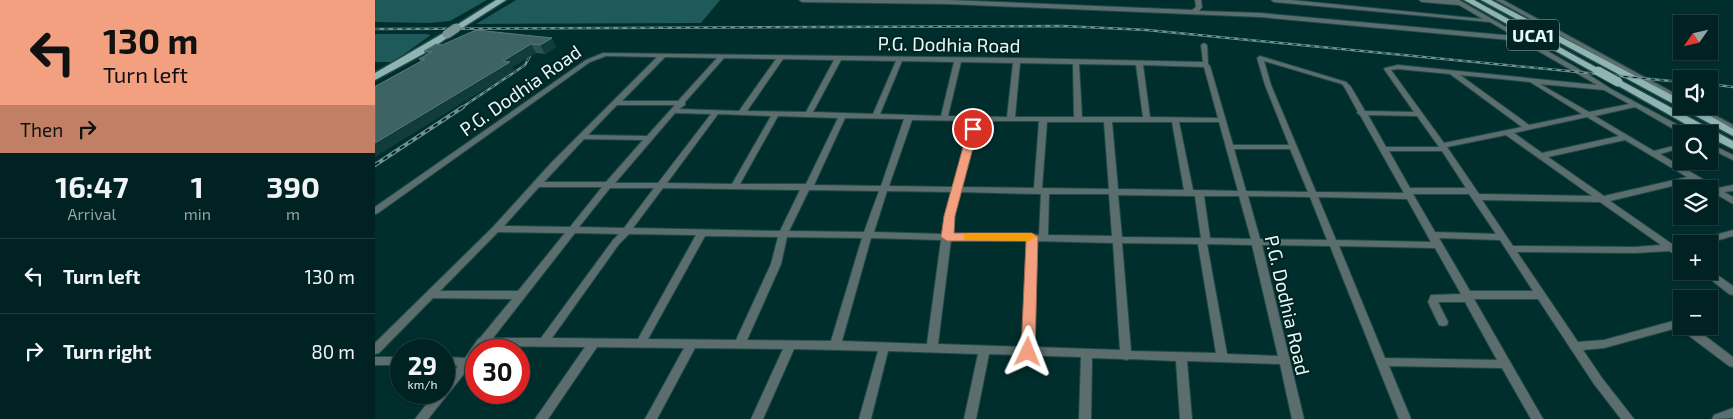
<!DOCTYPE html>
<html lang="en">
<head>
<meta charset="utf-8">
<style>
  body { margin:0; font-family:"Exo 2",sans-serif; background:#0a2a2a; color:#f1f3f6; height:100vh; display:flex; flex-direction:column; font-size:19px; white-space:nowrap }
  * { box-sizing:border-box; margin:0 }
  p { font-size:16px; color:#95a4a5 }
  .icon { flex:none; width:28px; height:28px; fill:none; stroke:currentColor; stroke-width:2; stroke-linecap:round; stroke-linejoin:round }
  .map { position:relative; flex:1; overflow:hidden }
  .panel { display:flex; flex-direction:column; background:#022; width:375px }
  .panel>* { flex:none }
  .top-card { background:#f2a07f; color:#111; overflow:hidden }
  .needle { width:32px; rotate:236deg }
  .fabs { position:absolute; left:1298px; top:15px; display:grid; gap:10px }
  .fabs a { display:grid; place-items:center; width:45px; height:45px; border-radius:0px; background:#022; box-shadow:0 1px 4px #0004,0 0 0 1px #223f40; font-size:25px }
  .speed { position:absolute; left:15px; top:339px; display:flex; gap:10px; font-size:25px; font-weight:700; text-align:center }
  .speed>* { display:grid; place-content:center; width:65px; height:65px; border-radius:50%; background:#022; box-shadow:0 1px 4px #0004,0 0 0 1px #223f40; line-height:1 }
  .speed small { font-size:12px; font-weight:400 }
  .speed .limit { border:8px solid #d22; background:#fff; color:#111 }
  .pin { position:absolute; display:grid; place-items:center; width:42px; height:42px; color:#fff; margin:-21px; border:2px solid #fff; border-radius:50%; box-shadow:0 1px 5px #0007 }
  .me { position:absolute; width:55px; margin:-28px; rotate:2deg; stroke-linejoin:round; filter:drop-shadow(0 0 4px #0008) }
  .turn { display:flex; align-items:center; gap:18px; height:105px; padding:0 20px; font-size:22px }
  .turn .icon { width:65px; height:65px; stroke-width:2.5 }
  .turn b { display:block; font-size:35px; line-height:42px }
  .then { display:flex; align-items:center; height:48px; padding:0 20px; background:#0003; gap:10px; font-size:19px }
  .eta { display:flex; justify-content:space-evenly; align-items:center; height:85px; text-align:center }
  .eta b { font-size:30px; font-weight:700; line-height:35px }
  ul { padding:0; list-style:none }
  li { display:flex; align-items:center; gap:15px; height:75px; padding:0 20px; border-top:1px solid #223f40 }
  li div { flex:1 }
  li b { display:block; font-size:19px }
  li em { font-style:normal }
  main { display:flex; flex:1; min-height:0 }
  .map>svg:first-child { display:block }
  .green { fill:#1e5a59 }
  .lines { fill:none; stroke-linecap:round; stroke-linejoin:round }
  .minor-casing { stroke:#204b4a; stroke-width:2 }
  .primary-casing { stroke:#204b4a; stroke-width:3 }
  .minor { fill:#5c6d6d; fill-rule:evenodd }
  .primary { fill:#8fb4b2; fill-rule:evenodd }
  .rail-far1-casing { stroke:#6f9190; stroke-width:2.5 }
  .rail-casing { stroke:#6f9190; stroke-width:4 }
  .rail-far1 { stroke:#022322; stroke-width:1; stroke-dasharray:4.5; stroke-linecap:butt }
  .rail { stroke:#022322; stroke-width:2; stroke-dasharray:5; stroke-linecap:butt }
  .secondary-bridge-casing { stroke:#204b4a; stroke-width:11; stroke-linecap:butt }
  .primary-bridge-casing { stroke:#204b4a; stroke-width:11; stroke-linecap:butt }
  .secondary-bridge { stroke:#799594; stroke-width:9 }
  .primary-bridge { stroke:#8fb4b2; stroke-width:9 }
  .wall { fill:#295251 }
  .shaded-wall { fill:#103c3b }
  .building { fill:#3d6463; stroke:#577b7a }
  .route { fill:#f2a07f; stroke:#9d6853 }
  .slow { fill:#f59e0b }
  .labels { text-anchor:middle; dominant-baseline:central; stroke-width:4; stroke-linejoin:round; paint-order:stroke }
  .shield { fill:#022322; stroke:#a0bab8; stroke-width:1 }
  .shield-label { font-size:18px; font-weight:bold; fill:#e4faf9 }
  .street-label { font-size:19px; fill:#e4faf9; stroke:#022322 }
</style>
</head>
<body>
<main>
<section class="panel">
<div class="top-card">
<div class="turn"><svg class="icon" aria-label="left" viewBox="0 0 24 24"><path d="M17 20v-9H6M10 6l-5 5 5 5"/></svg><div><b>130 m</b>Turn left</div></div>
<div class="then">Then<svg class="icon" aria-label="right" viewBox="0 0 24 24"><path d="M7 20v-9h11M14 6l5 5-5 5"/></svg></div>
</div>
<div class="eta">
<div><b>16:47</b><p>Arrival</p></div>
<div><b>1</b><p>min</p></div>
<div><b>390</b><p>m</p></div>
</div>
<ul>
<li><svg class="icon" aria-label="left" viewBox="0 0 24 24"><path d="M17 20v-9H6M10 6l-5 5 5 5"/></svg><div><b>Turn left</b></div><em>130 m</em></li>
<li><svg class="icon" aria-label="right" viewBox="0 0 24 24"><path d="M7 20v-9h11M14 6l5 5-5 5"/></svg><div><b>Turn right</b></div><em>80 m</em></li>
</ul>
</section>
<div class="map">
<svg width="1358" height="419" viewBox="0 0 1358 419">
  <rect width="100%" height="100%" fill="#002e2d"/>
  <g class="green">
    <path d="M0,0H112L75,21L54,23L0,22Z"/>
    <path d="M141,0H345L326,23L101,24Z"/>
    <path d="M0,34H51L56,35L18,62H0Z"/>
  </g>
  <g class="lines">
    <g class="minor-casing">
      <g id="minor">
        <path d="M424,0H574L817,10L821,7L820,0H826L827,7L824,11L885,13L1139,36L1115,22L899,2L896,0H916L1108,19L1084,5L1047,2L1044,0H1084L1216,76L1236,89L1316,132L1317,134H1307L1260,107L1220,116L1279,151L1306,144V148L1285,154L1343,188L1358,185V191L1349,192L1358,197V204L1318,181L1235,201L1297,244H1306V258L1294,251L1260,253L1142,252L1203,342L1229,340L1298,321H1306V326H1317L1358,357V367L1354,366L1305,329H1298L1229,348L1208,350L1227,378L1259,419H1246L1219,384L1163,299H1099L1168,419H1156L1127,368L1014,366L1036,419H1024L955,246L887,245L929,419H917L905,364L812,361L817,419H805L801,361L755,359L751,360L747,359L717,358L716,419H704L706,357L614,354L601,419H589L603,354L513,351L496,419H484L503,351L419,349L388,419H376L408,349L320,348L282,419H270L309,348L222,347L173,419H160L210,347L111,346L108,350H101V359L53,419H40L61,392H69V384L83,366L69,365V357L90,358L103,339L105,338L137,299L58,298L4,353L0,354V343L118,227L177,162L282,57L231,56L215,62L3,213L0,214V207L211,60L228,53L642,58L828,62L826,45L829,43L832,45L833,64L835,66L858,145H914L890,85L882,58L885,56L971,82L976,87L990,111L1039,112L1009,69L1010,68L1023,65L1222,85L1146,41L885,17L574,4L427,2ZM290,57L342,58L303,101H247ZM349,58L401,59L364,111L304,109L310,105V102ZM408,59L459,60L431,112L372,111ZM466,60L521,61L498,114L438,112ZM527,61L579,62L566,116L505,114ZM889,61L967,84L970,88L983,112L982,113L985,115L1029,193L941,192L896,85ZM586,62L638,63L632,117L573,116ZM645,63L698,64L699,117H640ZM704,64L761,65L768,117H707ZM768,65L829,67L843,118L775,117ZM1023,69L1075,74L1147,127L1069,143L1016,70ZM1085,75L1155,82L1207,114L1154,125ZM1165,84L1229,90L1254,104L1214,112ZM242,105H300L272,136L213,135ZM300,113L336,114L283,183H240ZM343,114L396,116L357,184L292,183ZM993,115L1042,116L1064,147H1011ZM403,116L463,118L431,184H365ZM1212,117L1244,136L1167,153L1139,133ZM470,118L529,119L506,186L439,185ZM537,120L596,121L578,187L514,186ZM603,121H664L659,188L586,187ZM672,122H729L734,189L667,188ZM737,122H797L809,190L743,189ZM804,122H844L863,191L818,190ZM1131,135L1217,196L1104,194L1072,147ZM209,139L268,140L231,182H169ZM1250,140L1312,177L1229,196L1173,157ZM859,149H915L933,192L871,191ZM1014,151H1067L1091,188H1035ZM164,187H227L195,227L129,226ZM235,188H279L249,228L204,227ZM288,188L425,190L405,231L258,228ZM434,190L504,191L489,232L414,231ZM512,191L576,192L570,216L567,234L499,232ZM585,192L666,194L664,235L657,234H576L578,216ZM674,194H734L737,236L673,235ZM1038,194H1094L1121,234L1060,232ZM743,195L820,196L826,238L747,237ZM829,196H864L876,239L835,238ZM873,196L935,197L952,240L885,239ZM943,197L1032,199L1056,242L961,240ZM1107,200L1225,202L1286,245L1260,247L1138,246ZM123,232L190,233L143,291H65ZM200,233L244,234L238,240L166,338H118ZM254,234L321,235L263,339L177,338L244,244ZM330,236L403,237L396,264L361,340L273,339ZM412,237L487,238L456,341L372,340L406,264ZM496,238L566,240L552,344L467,341ZM1064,238L1125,240L1158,291H1095ZM576,240L652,241L648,347L563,344ZM661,241L738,243L745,350L659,347ZM747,243L823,244L841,353L756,351ZM832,244L877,245L903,356L852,354ZM964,246L1060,248L1086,294L1056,295L1053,302L1064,325L1068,326L1072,325L1073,322L1063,302H1090L1122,360L1010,358Z"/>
        <path d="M1121,0H1128L1306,97V102Z"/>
        <path d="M1316,106H1323L1358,125V130L1316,109Z"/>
        <path d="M1334,143L1358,155V160L1334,148Z"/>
        <path d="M1358,230V236L1330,244H1314L1315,242Z"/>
        <path d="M1334,269L1358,286V295L1354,294L1325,271H1334Z"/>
        <rect x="0" y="357" width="26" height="8"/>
        <path d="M1358,408V418L1337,419L1339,415Z"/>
      </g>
    </g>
    <g class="primary-casing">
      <g id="primary">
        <path d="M121,0H131L84,30L77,28Z"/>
        <path d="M1089,0H1099L1228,71L1226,73H1220Z"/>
        <path d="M1106,0H1116L1306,100V106H1318L1358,129V136Z"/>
        <path d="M72,31L76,34L75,36L50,53L0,80V73Z"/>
        <path d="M1243,79L1358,141V149L1334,137V134H1328L1240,84V80Z"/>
      </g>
    </g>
    <use href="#minor" class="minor"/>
    <use href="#primary" class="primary"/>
    <g class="rail-far1-casing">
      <g id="rail-far1">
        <path d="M0,29L687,26L772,30L1306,82"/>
        <path d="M1334,84L1358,87"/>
        <path d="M86,108L150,65L155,56L152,42"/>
      </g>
    </g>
    <g class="rail-casing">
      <path id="rail" d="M0,165L88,107"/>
    </g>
    <use href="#rail-far1" class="rail-far1"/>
    <use href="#rail" class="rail"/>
    <g class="secondary-bridge-casing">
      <path id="secondary-bridge" d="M72,34L81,28"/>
    </g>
    <g class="primary-bridge-casing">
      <path id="primary-bridge" d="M1223,71L1243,82"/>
    </g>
    <use href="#secondary-bridge" class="secondary-bridge"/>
    <use href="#primary-bridge" class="primary-bridge"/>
  </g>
  <path class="wall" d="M101,30L181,47L170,54L161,53L137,67L139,71L1,86L46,62L44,59L51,55L49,51L67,45Z"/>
  <g class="shaded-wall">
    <path d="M177,38L181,47L170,54L165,45Z"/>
    <path d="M156,44L161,53L137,67L139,71L0,157V143L128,61Z"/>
  </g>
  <path class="building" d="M101,30L177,38L165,45L156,44L128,61L135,62L0,143V86H1L50,59H44L57,52L49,51L61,44L67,45Z"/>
  <path class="route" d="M598,126L603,129L580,216L579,233H657L663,237L660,352L658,356H648L646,352L651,241H572L566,237L569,216L593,129Z"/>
  <path class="slow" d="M593,233H655L661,237L655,241L589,240V234Z"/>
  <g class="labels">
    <rect class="shield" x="1132" y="19.5" width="52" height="31" rx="4"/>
    <g class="shield-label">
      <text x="1158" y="35">UCA1</text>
    </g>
    <g class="street-label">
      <text transform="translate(574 44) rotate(1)">P.G. Dodhia Road</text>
      <text transform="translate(145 90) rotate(-35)">P.G. Dodhia Road</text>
      <text transform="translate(913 305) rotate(77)">P.G. Dodhia Road</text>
    </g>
  </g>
</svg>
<div class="fabs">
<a><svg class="needle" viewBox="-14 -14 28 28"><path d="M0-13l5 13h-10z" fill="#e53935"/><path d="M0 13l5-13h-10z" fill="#95a4a5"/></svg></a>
<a><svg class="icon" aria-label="sound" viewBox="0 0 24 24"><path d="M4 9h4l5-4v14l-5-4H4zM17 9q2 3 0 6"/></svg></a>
<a><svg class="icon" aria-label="search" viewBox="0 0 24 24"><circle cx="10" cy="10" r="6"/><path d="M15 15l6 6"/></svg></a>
<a><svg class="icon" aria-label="layers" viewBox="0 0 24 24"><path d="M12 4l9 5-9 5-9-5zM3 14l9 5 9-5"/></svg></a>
<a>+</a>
<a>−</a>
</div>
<div class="speed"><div>29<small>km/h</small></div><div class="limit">30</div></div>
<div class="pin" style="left:598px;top:129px;background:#d93025"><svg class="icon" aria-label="arrive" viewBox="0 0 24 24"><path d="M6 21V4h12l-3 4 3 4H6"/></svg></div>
<svg class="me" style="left:653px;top:352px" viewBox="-20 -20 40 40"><path d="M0-17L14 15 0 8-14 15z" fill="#f2a07f" stroke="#fff" stroke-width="4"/></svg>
</div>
</main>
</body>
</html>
